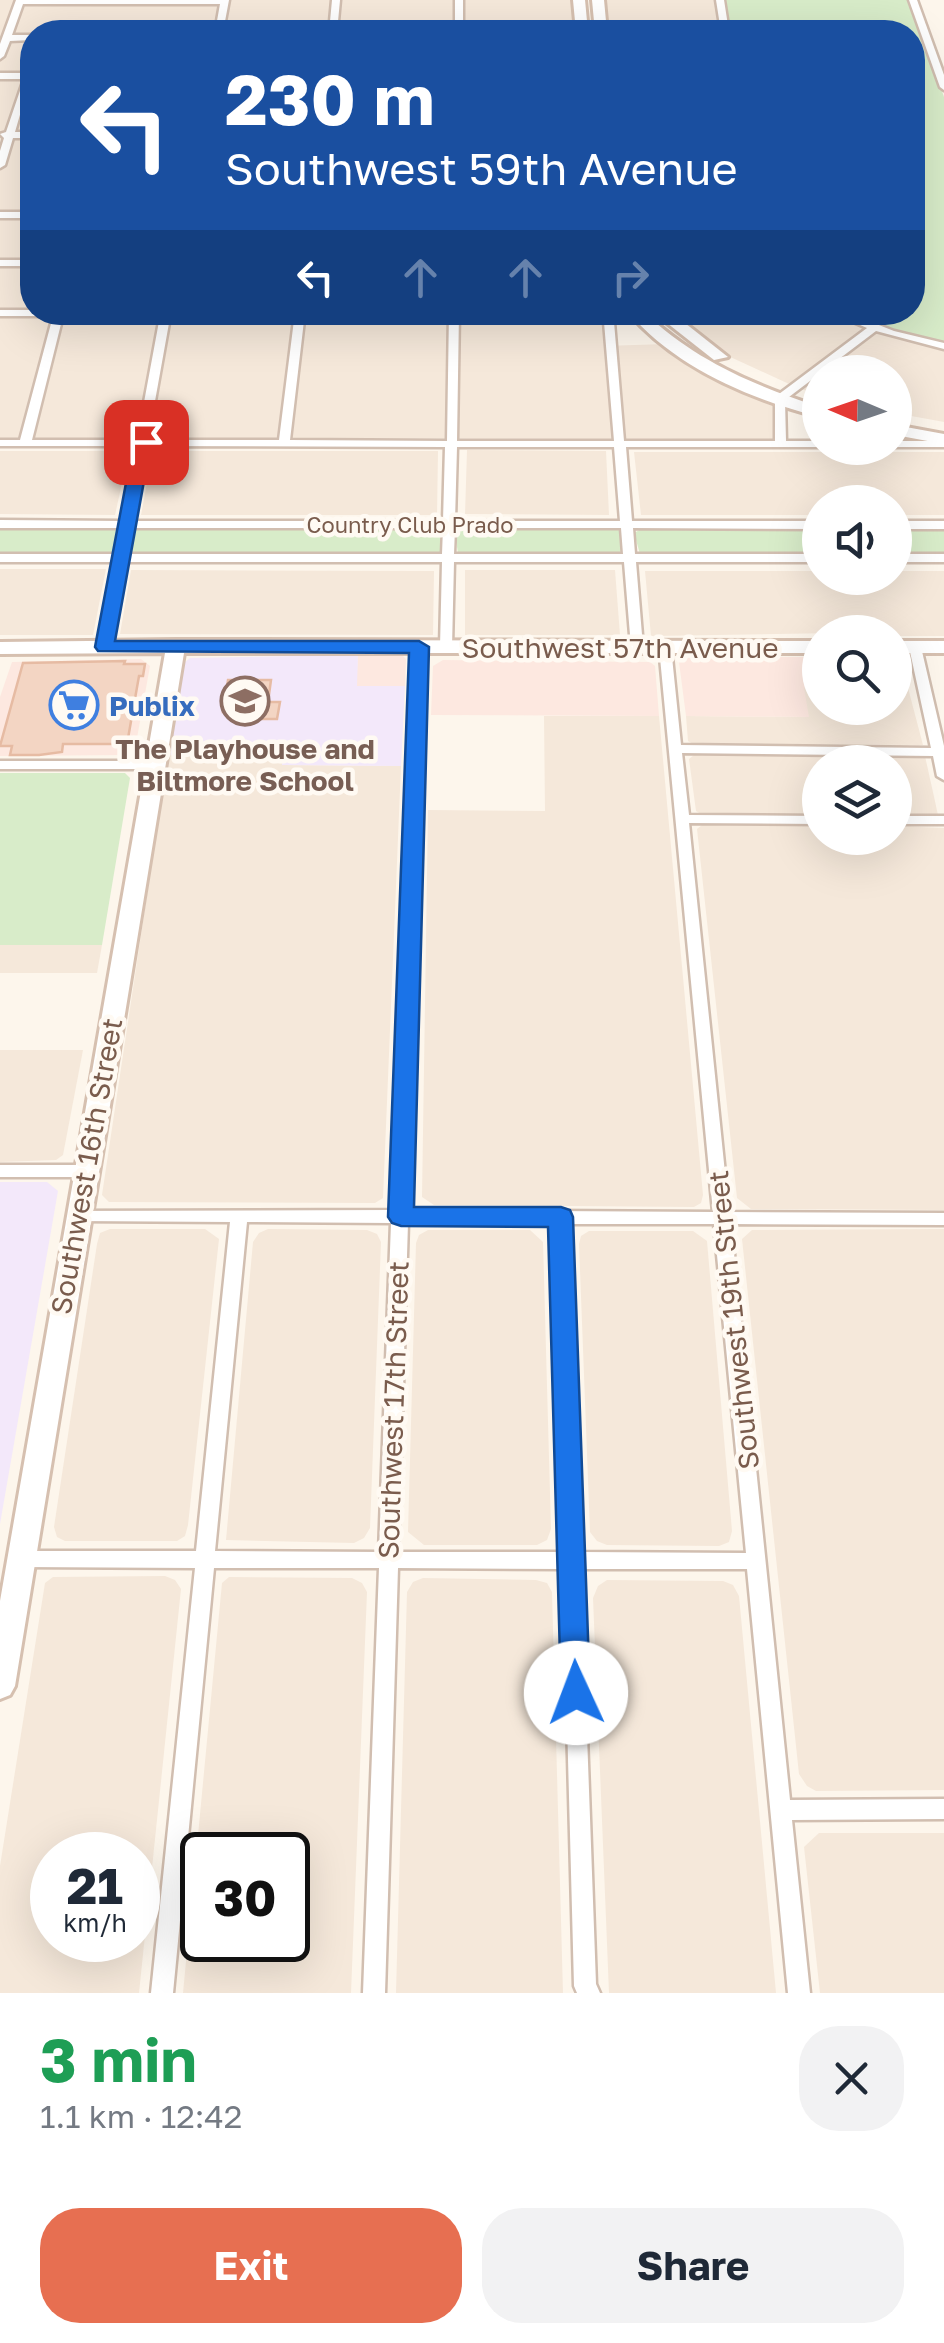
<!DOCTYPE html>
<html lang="en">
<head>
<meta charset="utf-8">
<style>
  body { margin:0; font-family:"Golos Text",sans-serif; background:#f2f2f3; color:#1f2937; height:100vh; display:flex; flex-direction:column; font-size:38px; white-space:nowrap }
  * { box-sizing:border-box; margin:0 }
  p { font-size:32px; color:#747a83 }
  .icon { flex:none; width:55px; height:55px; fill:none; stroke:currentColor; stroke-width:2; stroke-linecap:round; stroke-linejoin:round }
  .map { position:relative; height:1993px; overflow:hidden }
  .drawer { display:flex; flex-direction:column; background:#fff; flex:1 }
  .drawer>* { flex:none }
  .guide { position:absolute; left:20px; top:20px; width:905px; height:305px; border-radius:40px; box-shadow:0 10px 40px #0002; background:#1a4fa0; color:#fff; overflow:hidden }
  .needle { width:65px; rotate:272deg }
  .tools { position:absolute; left:802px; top:355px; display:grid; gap:20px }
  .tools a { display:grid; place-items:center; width:110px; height:110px; border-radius:50%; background:#fff; box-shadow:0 10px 40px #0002; font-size:50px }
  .speed { position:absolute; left:30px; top:1832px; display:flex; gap:20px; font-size:50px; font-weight:700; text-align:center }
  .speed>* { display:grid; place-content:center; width:130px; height:130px; border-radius:50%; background:#fff; box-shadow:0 10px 40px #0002; line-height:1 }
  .speed small { font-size:25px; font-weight:400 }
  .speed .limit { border:5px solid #111; border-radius:15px; background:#fff; color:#111 }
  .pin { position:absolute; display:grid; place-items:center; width:85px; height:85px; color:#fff; margin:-42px; border-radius:20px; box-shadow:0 5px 15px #0006 }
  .me { position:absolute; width:110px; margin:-55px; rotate:358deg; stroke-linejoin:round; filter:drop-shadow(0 0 8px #0008) }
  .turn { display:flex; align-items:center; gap:35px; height:210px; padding:0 40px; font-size:45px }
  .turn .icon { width:130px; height:130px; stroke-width:2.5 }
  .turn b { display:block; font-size:70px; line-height:85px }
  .lanes { display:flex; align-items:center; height:95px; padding:0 40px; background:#0003; justify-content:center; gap:50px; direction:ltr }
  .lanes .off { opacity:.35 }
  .round { display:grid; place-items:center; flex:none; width:105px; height:105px; border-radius:40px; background:#f2f2f3 }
  .headline { display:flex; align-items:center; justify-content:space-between; height:170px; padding:0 40px }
  h1 { font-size:60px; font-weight:700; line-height:75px; color:#1e9e55 }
  .cta { display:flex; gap:20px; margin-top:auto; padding:20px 40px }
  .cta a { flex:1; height:115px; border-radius:40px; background:#e76f51; color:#fff; font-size:40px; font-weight:700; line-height:115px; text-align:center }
  .cta a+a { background:#f2f2f3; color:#1f2937 }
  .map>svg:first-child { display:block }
  .residential { fill:#f5e8da; fill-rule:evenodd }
  .commercial { fill:#fde8e0 }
  .education { fill:#f3e8fa }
  .green { fill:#d8ecc9 }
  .building { fill:#f3d5c3; stroke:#e6bba3; stroke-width:2.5 }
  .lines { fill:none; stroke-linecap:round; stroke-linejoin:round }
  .street-casing { stroke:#d1beb0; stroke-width:5 }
  .secondary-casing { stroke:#d6c0b0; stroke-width:6 }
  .street { fill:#fff; fill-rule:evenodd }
  .secondary { fill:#fff; fill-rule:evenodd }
  .route { fill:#1a73e8; stroke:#114b97; stroke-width:2.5 }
  .labels { text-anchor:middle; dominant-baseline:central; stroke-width:9; stroke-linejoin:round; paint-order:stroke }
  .far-street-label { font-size:22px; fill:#7a5c4d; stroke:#fffaf3 }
  .street-label { font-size:28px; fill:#7a5c4d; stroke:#fffaf3 }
  .shop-label { font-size:28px; font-weight:bold; fill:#366cbe; stroke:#fffaf3; text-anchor:start }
  .education-label { font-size:28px; font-weight:bold; fill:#785e54; stroke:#fffaf3 }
</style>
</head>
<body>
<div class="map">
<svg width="944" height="1993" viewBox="0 0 944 1993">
  <rect width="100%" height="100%" fill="#fdf6ec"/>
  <g class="residential">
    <path d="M0,0H576L579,32H32V312L601,313L605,346L664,344L772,399L777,439L0,438Z"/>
    <path d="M602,0H716L721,32H606Z"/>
    <path d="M666,313H829L853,324L944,348V422L895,413V372H820V394L800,389L713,349Z"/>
    <path d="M467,450L606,451L609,515L465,514Z"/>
    <path d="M0,451H129L115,515L0,514Z"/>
    <path d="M153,451H438L437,515H141Z"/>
    <path d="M634,452H944V515H895V502H820V515H641Z"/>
    <path d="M0,569H106L93,635H0Z"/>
    <path d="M131,570L434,571L433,635L120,634Z"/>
    <path d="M465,570H615L620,635H465Z"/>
    <path d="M645,571H820V578H895V571H944V636H895V632L651,636Z"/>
    <path d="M803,688H820V708H895V688H908L923,745L693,744L688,741L686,716L808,717Z"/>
    <path d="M544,716H659L703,1195L701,1203L694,1207L434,1205L422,1197L428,810L545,811Z"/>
    <path d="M168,755L283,757V765L401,766L383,1198L375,1203L109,1202L102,1195Z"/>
    <path d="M694,755L925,756L938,815H895V762H820V815L701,814L696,811L689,759Z"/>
    <path d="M702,825L820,826V838H895V826L944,828V1210L751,1209L737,1198L697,829Z"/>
    <path d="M0,945H102L97,973H0Z"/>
    <path d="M0,1050H83L63,1155L56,1160L0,1162Z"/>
    <path d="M110,1229H205L219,1239L188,1525L185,1536L177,1541H65L57,1537L54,1527L97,1244L100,1233Z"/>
    <path d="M268,1229L367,1230L377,1234L381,1242L370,1528L364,1538L354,1543L226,1540L253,1242L259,1233Z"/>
    <path d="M944,1229V1790L816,1791L807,1786L799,1774L742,1239L752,1230Z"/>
    <path d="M428,1230H530L543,1242L551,1529L547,1540L537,1545H424L408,1532L416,1243L419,1235Z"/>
    <path d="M589,1231H693L707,1241L732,1531L729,1542L719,1546L607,1545L597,1541L590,1532L579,1244L581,1236Z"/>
    <path d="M165,1576L175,1580L181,1589L139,1993H0V1866L45,1583L53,1577ZM52,1855H138V1940H52Z"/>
    <path d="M229,1577L352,1578L362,1583L367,1592L351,1993H183L222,1583ZM202,1855H288V1940H202Z"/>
    <path d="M423,1578L536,1580L547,1583L552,1592L563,1993H396L407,1592L413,1582Z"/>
    <path d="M607,1580L723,1581L733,1585L739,1596L776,1993H609L593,1598L598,1586Z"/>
    <path d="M819,1833H944V1993H820L804,1847Z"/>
  </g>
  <g class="commercial">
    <path d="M358,655L403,656L406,659L405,686H356Z"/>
    <path d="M686,657H820V688H804L809,717L686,716L679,662Z"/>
    <path d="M141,659L150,666L135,749L130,755L0,756V697L12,662Z"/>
    <path d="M443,660L650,662L655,666L659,716L431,715L433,666Z"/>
  </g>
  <g class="education">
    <path d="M358,655L357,686H405L401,766L282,765V757L168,755L184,663L190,658Z"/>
    <path d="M0,1182H47L58,1191L0,1524Z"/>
  </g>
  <g class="green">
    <path d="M723,0H910L944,97V344L893,332L841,313L912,312V32H728Z"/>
    <path d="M0,527H111L121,532L118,550L112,554L0,555Z"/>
    <path d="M139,527H436L445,531V552L439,555H137L128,550L131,531Z"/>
    <path d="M464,527H613L622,532L624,550L610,556L458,554L455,531Z"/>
    <path d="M645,527H820V556L640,554L634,533Z"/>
    <rect x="895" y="528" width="49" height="28"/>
    <path d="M0,773H125L130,778L102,945H0Z"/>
  </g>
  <g class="building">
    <path d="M125,661L124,664H145L143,676H139L127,744H63L62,752L39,755H10L12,746H0L23,663Z"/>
    <path d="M228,680H271L268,702H280L277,719H254L256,712H223Z"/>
  </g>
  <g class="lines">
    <g class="street-casing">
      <g id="street">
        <path d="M16,0H229L223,32H215L220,4H23L12,35H32V40L10,41L4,56L0,59V44Z"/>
        <path d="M332,0H340L337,32H329Z"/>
        <rect x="455" y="0" width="8" height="32"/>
        <path d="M716,0H724L729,32H721Z"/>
        <path d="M909,0H917L944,75V90L940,87Z"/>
        <path d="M0,73H32L15,132H32V138H13L5,165L0,168V151L4,138L0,134L6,132L24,79H0Z"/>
        <rect x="0" y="212" width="32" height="6"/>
        <rect x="0" y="260" width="32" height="6"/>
        <path d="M0,310H32V312H171L148,440H279L295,312H305L290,440L447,441L449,312H459L457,441H614L604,322L610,312H621L614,322L624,441H775V397L867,328L830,312H846L894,331L944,343V349L876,331L785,400L786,441H820V447H626L632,521H820V529L633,528L635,554H820V562H636L643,647L641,650H633L631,647L624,562H454L452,647L446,651L440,647L442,562H126L110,647L104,651L98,647L114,562H0V554H115L120,528H0V520L121,521L136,446H0V440H20L53,316H0ZM63,316H160L137,440H32ZM146,446L445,447L443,521H133ZM457,447H614L620,521H455ZM132,528H443L442,554H127ZM455,528H621L623,554H454Z"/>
        <rect x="895" y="441" width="49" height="6"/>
        <rect x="895" y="521" width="49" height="8"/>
        <rect x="895" y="554" width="49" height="8"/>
        <path d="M419,643L425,647L408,1210L713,1212L659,647L665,643L671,647L681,745L931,748L909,647L915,643L921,647L944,746V780L937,776L933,756L682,753L689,815L820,816V824L689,823L729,1212L944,1213V1225L731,1224L790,1800L944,1799V1819L792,1820L810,1993H788L747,1569H581L596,1984L600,1993H577L574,1986L563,1569L398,1568L385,1993H363L379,1568H214L173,1993H151L195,1568L21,1567L14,1565L12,1559L14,1553L21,1551H196L230,1222L77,1221L71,1219L69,1215L71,1211L392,1210L413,647ZM247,1222L391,1223L379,1552L215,1551ZM408,1223H553L562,1552H398ZM569,1224H714L746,1553L581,1552Z"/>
        <path d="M0,761H154L161,765L154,769H0Z"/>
        <rect x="895" y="816" width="49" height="8"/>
        <path d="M0,1165H85L91,1167L93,1171L91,1175L85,1177H0Z"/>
      </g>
    </g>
    <g class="secondary-casing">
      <g id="secondary">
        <path d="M573,0H585L588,32H576Z"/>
        <path d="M592,0H604L607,32H595Z"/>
        <path d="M628,312H644C694,360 755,386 820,407V417C750,399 676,368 628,312Z"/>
        <path d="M653,312H671L728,357L714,360Z"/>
        <path d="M895,425L944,434V444L895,435Z"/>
        <path d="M176,640L820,641V653H184L15,1686L10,1695L0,1699V1601L165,653L0,654V642Z"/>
        <rect x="895" y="641" width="49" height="12"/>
      </g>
    </g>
    <use href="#street" class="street"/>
    <use href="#secondary" class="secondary"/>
  </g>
  <path class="route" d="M146,437L155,442L150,448L115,641H419L429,647L414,1207H561L570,1210L573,1217L590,1693L586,1703L576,1707L565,1703L561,1693L548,1227L401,1226L392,1223L388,1217L409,653L98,651L95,647L133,446Z"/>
  <defs>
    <g id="school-ring" transform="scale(2.5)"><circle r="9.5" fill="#fffaf3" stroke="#8d6e63" stroke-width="1.5"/><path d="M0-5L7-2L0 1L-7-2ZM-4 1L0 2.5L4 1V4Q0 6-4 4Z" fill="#8d6e63"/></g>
    <g id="supermarket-ring" transform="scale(2.5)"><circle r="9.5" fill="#fffaf3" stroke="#3f7fe0" stroke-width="1.5"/><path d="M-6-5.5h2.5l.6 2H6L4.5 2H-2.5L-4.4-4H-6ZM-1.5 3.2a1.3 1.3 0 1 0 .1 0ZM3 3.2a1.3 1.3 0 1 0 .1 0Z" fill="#3f7fe0"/></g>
  </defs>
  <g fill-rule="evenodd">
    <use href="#school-ring" x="245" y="701"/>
    <use href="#supermarket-ring" x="74" y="705"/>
  </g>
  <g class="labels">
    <g class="far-street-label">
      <text x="410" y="524">Country Club Prado</text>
    </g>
    <g class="street-label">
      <text x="620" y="647">Southwest 57th Avenue</text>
      <text transform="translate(86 1166) rotate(-80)">Southwest 16th Street</text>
      <text transform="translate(733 1320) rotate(-96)">Southwest 19th Street</text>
      <text transform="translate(393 1410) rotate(-88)">Southwest 17th Street</text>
    </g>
    <g class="shop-label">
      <text x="109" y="705">Publix</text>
    </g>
    <g class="education-label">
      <text x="245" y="748">The Playhouse and<tspan x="245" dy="32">Biltmore School</tspan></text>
    </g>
  </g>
</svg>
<div class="tools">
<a><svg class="needle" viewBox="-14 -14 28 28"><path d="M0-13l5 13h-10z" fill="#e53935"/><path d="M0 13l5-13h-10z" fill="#747a83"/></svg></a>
<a><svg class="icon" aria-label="sound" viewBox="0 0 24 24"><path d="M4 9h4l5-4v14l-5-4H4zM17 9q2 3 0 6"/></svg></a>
<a><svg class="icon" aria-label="search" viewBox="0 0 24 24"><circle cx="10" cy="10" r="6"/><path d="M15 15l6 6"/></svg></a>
<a><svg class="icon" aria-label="layers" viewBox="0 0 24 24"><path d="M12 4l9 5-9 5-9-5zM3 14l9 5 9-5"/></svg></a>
</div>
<div class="speed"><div>21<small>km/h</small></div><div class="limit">30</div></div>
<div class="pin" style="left:146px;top:442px;background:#d93025"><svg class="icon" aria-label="arrive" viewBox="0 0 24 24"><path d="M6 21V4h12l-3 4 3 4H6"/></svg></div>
<svg class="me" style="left:576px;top:1693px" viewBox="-20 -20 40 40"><circle r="19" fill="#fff"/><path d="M0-13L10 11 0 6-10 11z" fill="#1a73e8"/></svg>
<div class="guide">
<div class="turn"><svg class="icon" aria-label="left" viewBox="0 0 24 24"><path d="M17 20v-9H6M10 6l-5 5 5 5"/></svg><div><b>230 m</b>Southwest 59th Avenue</div></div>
<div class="lanes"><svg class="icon" aria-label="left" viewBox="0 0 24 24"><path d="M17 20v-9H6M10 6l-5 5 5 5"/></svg><svg class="icon off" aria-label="ahead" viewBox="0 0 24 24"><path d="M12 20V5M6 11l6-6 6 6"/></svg><svg class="icon off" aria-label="ahead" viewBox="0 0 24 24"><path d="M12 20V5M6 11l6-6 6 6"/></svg><svg class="icon off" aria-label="right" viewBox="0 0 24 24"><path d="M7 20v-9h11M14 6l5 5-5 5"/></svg></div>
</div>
</div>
<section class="drawer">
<div class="headline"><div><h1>3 min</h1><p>1.1 km · 12:42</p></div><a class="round"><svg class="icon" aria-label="close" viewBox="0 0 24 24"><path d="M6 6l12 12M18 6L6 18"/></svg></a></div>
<div class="cta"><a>Exit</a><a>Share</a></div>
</section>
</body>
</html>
